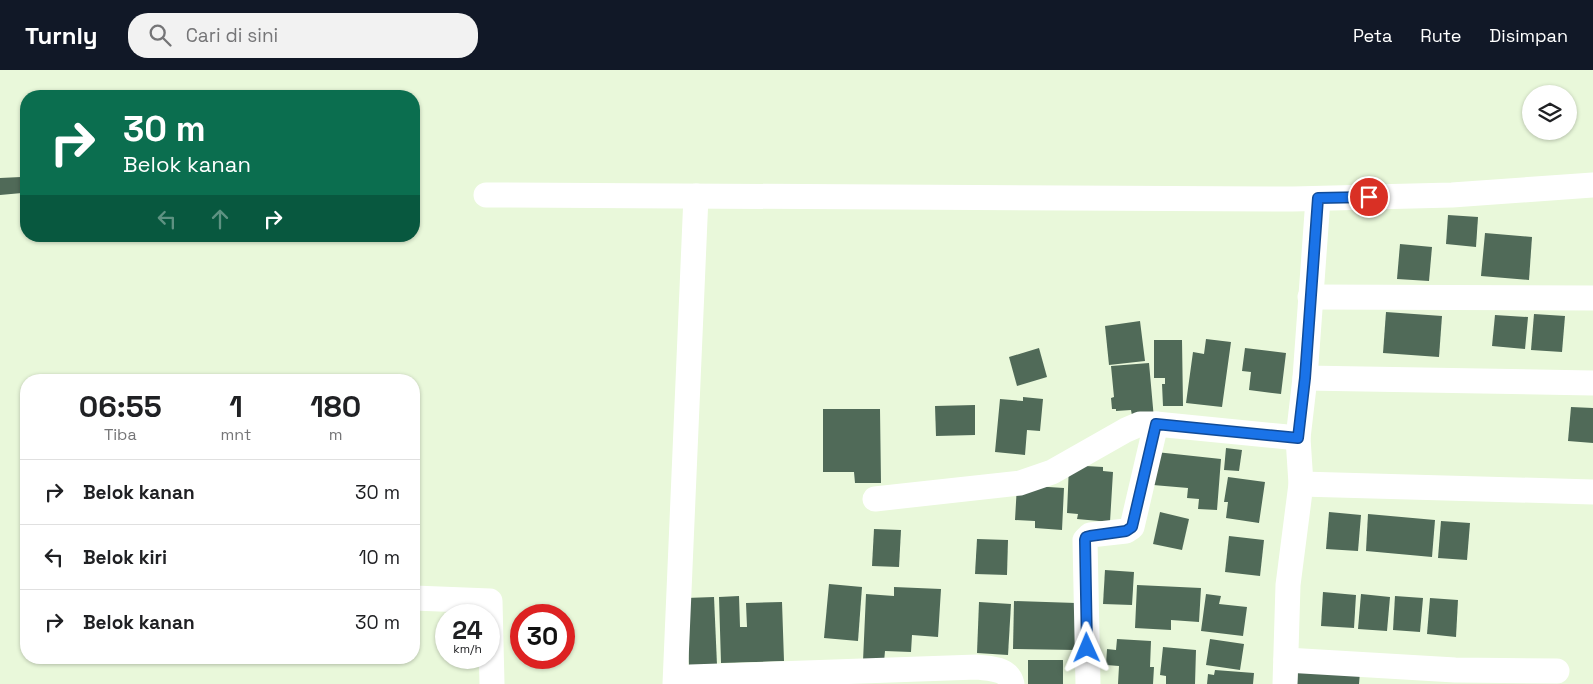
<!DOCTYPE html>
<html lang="id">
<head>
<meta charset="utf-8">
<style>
  body { margin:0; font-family:"Space Grotesk",sans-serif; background:#f2f2f2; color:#202124; height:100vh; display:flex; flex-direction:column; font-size:19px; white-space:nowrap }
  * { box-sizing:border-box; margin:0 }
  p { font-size:16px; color:#757577 }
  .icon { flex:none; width:28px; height:28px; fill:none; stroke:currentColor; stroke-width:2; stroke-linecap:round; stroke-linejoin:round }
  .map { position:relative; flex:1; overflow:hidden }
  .side { position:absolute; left:20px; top:304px; width:400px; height:290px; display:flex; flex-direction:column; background:#fff; border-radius:20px; box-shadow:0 1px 4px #0004 }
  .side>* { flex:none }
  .hud { position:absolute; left:20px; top:20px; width:400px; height:152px; border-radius:20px; box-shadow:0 1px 4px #0004; background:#0b6e4f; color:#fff; overflow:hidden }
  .buttons { position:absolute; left:1522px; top:15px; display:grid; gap:10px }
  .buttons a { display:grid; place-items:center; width:55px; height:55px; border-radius:50%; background:#fff; box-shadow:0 1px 4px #0004; font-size:25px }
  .speed { position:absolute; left:435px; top:534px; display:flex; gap:10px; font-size:25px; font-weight:700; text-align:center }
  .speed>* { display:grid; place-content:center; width:65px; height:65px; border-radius:50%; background:#fff; box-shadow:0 1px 4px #0004; line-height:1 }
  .speed small { font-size:12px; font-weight:400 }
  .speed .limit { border:8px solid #d22; background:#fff; color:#111 }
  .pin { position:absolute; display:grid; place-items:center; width:42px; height:42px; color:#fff; margin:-21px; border:2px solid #fff; border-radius:50%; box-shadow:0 1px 5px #0007 }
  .me { position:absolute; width:55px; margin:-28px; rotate:359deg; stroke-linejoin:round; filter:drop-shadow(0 0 4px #0008) }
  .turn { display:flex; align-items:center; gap:18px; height:105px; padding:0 20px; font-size:22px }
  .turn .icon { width:65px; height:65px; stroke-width:2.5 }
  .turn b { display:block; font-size:35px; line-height:42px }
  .lanes { display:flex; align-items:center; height:48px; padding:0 20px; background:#0003; justify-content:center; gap:25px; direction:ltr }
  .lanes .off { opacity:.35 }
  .eta { display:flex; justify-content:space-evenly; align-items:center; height:85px; text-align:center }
  .eta b { font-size:30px; font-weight:800; line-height:35px }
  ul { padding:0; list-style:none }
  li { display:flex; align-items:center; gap:15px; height:65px; padding:0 20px; border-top:1px solid #e0e0e0 }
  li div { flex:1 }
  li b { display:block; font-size:19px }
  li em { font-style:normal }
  header { display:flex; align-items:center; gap:30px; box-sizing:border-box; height:70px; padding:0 25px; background:#111827; color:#fff }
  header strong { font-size:24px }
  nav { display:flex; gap:28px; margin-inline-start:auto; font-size:18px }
  .search { width:350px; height:45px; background:#f2f2f2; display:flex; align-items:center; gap:12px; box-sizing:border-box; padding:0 18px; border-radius:20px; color:#757577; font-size:19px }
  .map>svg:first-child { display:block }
  .building { fill:#506a58 }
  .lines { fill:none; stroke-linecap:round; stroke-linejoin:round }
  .street { stroke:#fff; stroke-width:25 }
  .route-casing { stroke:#114b97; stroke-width:12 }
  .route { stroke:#1a73e8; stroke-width:9 }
</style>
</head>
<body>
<header>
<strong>Turnly</strong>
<div class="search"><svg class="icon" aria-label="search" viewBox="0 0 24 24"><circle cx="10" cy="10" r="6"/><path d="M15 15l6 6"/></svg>Cari di sini</div>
<nav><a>Peta</a><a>Rute</a><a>Disimpan</a></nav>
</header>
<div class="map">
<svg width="1593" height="614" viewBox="0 0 1593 614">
  <rect width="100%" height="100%" fill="#e9f8da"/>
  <g class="building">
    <path d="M21,107L22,123L0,125V108Z"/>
    <path d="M1448,145L1478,147L1476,177L1446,174Z"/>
    <path d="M1485,163L1532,167L1529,210L1481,206Z"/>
    <path d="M1400,174L1432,177L1429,211L1397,209Z"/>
    <path d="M1386,242L1442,246L1439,287L1383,283Z"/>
    <path d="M1534,244L1565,246L1562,282L1531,280Z"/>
    <path d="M1495,245L1528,247L1525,279L1492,276Z"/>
    <path d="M1140,251L1145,291L1109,295L1105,256Z"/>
    <path d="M1206,269L1231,272L1222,337L1186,333L1193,282L1204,284Z"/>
    <path d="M1154,270H1182L1183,336H1163L1162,314H1165V308H1154Z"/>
    <path d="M1039,278L1047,307L1017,316L1009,287Z"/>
    <path d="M1245,278L1286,283L1281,324L1249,320L1251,302L1242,301Z"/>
    <path d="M1149,293L1154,349L1133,351L1131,340L1116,341V339H1112L1111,328L1114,327L1111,296Z"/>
    <path d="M1023,327L1043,329L1040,361L1027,360L1025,385L995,382L1000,329L1023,331Z"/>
    <path d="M975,335V365L936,366L935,336Z"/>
    <path d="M1571,337L1593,338V373L1568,371Z"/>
    <path d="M823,339H880L881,413H855L854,402H823Z"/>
    <path d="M1226,378L1242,380L1239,401L1224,400Z"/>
    <path d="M1156,382L1221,389L1217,440L1198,439L1199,429L1187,428L1188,418L1153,415Z"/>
    <path d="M1069,395L1103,397V401L1113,402L1110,452L1077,449L1078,444L1067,443Z"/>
    <path d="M1228,407L1265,412L1259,453L1226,448L1228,432H1224Z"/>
    <path d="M1017,415L1064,418L1062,460L1035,458V451L1015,450Z"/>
    <path d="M1160,442L1189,449L1182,480L1153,474Z"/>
    <path d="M1329,442L1361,445L1358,481L1326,479Z"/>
    <path d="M1368,444L1435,450L1432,487L1366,481Z"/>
    <path d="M1441,451L1470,453L1467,490L1438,488Z"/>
    <path d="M874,459L901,460L899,497L872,496Z"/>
    <path d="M1229,466L1264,470L1260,506L1225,502Z"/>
    <path d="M977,469L1008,470L1007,505L975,504Z"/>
    <path d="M1105,500L1134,502L1132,535L1103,534Z"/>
    <path d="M829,514L862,517L858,571L824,568Z"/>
    <path d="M1137,515L1201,518L1199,552L1171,550V560L1135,558Z"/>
    <path d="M894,517L941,519L938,567L912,565L911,582L885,581L884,592L863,591L866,524L894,526Z"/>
    <path d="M1323,522L1356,525L1354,558L1321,556Z"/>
    <path d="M1206,524L1221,526L1219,534L1247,537L1243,566L1201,561Z"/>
    <path d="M1361,524L1390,527L1387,561L1358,559Z"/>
    <path d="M739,526L740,557H747L746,533L782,532L784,591L721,593L719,527Z"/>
    <path d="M1395,526L1423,528L1420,562L1393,560Z"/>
    <path d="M714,527L717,595L689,596L686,528Z"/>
    <path d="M1430,528L1458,530L1456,567L1427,564Z"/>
    <path d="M1014,531L1076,533L1075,580L1013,579Z"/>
    <path d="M979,532L1011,534L1008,585L977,583Z"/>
    <path d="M1117,569L1151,571L1150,597H1154L1153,614H1118L1119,596L1106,595L1107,579L1116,580Z"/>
    <path d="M1210,569L1244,574L1240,600L1206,595Z"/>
    <path d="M1163,577L1196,580L1195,614H1166V606L1160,605Z"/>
    <rect x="1028" y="590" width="35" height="24"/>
    <path d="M1298,598L1360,602L1359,614H1297Z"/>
    <path d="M1215,600L1254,603L1253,614H1207L1208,604L1214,605Z"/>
  </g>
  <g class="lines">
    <g class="street">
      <path d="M486,125L1293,129L1452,125L1593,115"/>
      <path d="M1310,227L1593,228"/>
      <path d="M1305,308L1593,313"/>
      <path d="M1301,414L1593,422"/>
      <path d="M875,429L1020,413L1052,402L1126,360L1140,354H1156L1298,368"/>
      <path d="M414,528L490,531L492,614"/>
      <path d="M1286,590L1455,600L1557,601"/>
      <path d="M675,614L696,126"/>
      <path d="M682,614L690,607L977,597C991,599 1008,598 1012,614"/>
      <path d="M1088,614L1085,470L1090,465L1126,461L1132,457L1156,354"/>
      <path d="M1285,614L1288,515L1301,414L1298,368L1305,308L1318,129"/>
    </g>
  </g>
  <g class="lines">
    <g class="route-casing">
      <path id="route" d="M1087,578L1085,470L1086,467L1090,466L1126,461L1132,457L1156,354L1298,368L1305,308L1318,128L1369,127"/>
    </g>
    <use href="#route" class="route"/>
  </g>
</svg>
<div class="buttons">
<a><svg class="icon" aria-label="layers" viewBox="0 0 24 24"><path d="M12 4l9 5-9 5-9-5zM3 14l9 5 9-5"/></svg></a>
</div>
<div class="speed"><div>24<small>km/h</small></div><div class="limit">30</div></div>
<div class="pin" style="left:1369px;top:127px;background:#d93025"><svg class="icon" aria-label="arrive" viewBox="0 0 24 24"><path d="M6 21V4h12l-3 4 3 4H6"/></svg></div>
<svg class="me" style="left:1087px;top:578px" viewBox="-20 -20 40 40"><path d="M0-17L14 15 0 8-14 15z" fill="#1a73e8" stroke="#fff" stroke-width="4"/></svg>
<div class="hud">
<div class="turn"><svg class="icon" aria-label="right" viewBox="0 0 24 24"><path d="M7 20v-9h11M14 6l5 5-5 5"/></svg><div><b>30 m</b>Belok kanan</div></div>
<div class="lanes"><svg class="icon off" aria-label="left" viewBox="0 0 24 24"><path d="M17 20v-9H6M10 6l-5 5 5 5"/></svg><svg class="icon off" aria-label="ahead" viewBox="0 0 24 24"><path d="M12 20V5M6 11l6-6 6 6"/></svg><svg class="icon" aria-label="right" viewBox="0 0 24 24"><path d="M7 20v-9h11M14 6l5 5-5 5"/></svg></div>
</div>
<section class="side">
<div class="eta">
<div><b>06:55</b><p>Tiba</p></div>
<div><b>1</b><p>mnt</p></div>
<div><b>180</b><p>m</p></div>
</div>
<ul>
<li><svg class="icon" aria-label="right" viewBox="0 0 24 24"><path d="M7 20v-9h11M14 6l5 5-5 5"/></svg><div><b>Belok kanan</b></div><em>30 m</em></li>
<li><svg class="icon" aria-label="left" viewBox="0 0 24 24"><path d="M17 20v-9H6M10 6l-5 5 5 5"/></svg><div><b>Belok kiri</b></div><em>10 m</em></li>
<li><svg class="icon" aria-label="right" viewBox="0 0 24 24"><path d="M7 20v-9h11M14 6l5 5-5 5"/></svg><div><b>Belok kanan</b></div><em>30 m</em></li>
</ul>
</section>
</div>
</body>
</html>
